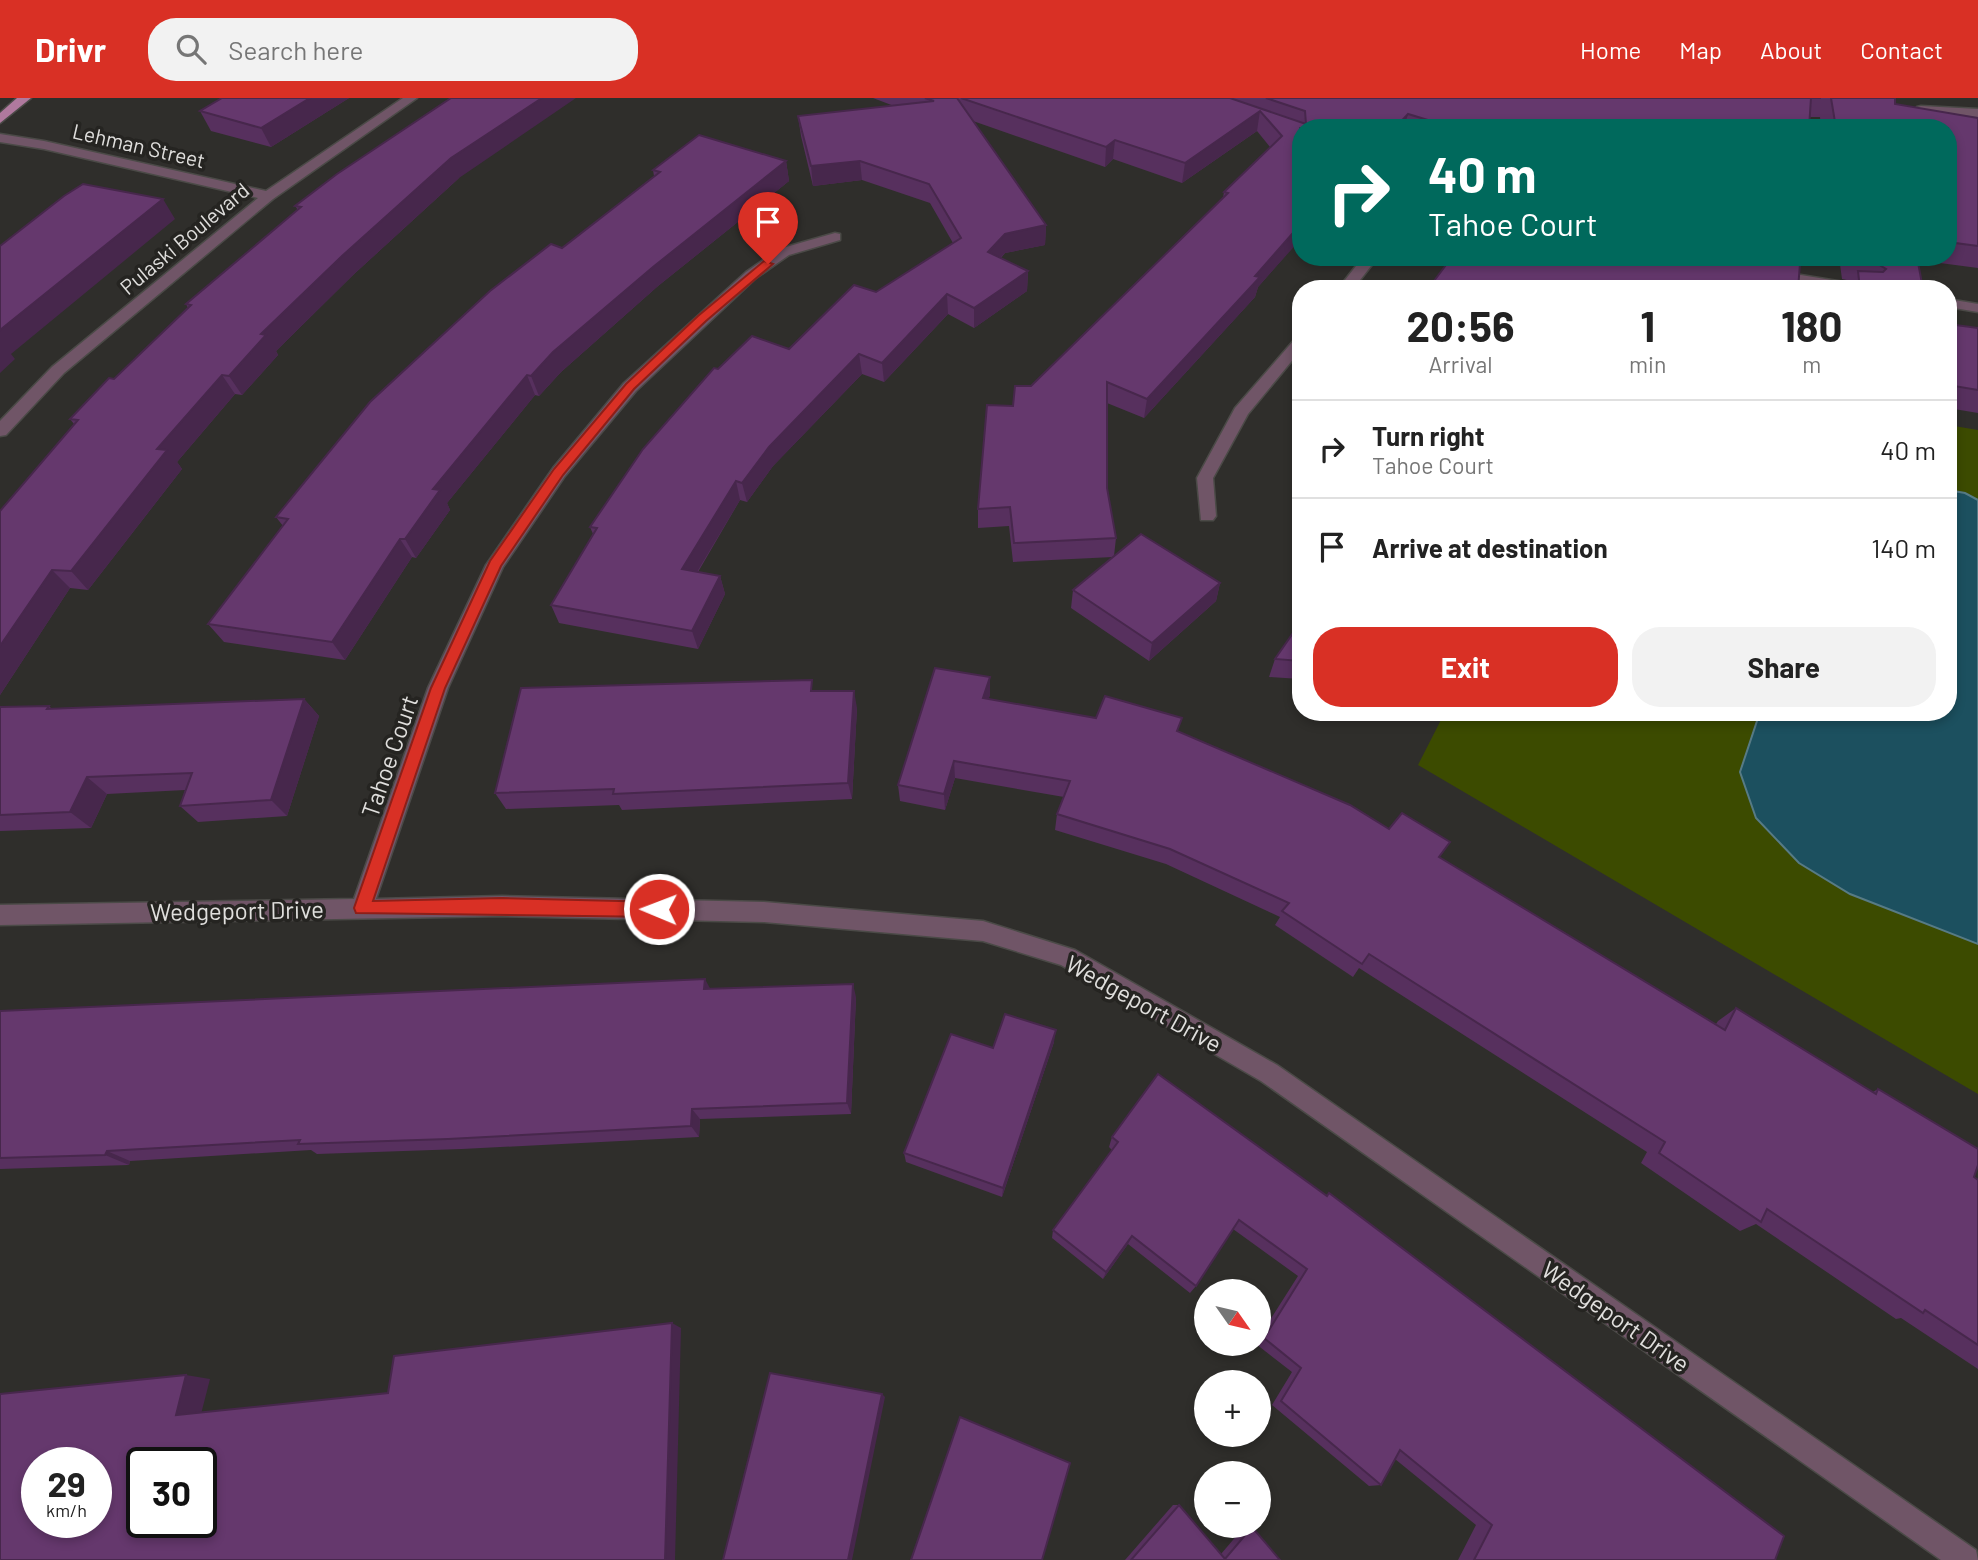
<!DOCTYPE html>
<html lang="en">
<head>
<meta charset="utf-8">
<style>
  body { margin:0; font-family:Barlow,sans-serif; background:#f2f2f2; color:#222; height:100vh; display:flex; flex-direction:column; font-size:26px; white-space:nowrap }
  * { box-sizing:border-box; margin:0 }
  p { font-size:23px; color:#767676 }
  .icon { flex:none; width:38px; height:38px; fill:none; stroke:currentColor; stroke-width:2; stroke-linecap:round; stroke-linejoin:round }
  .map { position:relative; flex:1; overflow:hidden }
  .side { position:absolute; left:1292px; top:182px; width:665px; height:441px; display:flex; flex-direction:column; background:#fff; border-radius:28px; box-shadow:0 4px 10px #0003 }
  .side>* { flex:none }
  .hud { position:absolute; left:1292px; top:21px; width:665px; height:147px; border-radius:28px; box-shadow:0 4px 10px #0003; background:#00695c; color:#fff; overflow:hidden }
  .needle { width:46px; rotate:124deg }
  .controls { position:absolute; left:1194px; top:1181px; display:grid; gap:14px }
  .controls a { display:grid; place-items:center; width:77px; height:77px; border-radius:50%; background:#fff; box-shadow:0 4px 10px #0003; font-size:35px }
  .speed { position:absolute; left:21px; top:1349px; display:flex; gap:14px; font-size:35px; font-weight:700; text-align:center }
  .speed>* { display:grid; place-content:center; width:91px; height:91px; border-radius:50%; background:#fff; box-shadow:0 4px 10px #0003; line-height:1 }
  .speed small { font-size:18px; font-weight:400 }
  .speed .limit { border:4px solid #111; border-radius:10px; background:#fff; color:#111 }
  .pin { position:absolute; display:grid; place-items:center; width:60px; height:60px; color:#fff; margin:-72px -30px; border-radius:50% 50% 50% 0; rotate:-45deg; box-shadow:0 0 7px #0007 }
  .pin .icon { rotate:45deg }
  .me { position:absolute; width:77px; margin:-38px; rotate:271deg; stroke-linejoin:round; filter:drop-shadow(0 0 5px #0008) }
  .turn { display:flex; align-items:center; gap:24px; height:147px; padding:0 21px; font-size:32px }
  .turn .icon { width:91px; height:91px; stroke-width:2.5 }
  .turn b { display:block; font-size:49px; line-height:60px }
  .eta { display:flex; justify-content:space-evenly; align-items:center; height:119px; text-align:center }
  .eta b { font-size:42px; font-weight:700; line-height:49px }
  .primary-button { display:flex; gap:14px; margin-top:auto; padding:14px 21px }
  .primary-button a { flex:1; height:80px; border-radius:28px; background:#d93025; color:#fff; font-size:28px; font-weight:700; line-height:80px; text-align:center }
  .primary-button a+a { background:#f2f2f2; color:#222 }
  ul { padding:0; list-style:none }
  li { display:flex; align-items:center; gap:21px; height:98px; padding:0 21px; border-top:2px solid #e0e0e0 }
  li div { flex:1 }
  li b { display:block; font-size:26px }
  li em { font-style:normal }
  header { display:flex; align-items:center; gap:42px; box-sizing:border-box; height:98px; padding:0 35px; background:#d93025; color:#fff }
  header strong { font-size:33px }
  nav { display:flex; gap:38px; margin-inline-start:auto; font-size:24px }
  .search { width:490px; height:63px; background:#f2f2f2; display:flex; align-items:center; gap:18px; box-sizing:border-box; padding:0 24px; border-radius:28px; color:#767676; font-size:26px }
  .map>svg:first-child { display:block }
  .green { fill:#3c4b00 }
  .water { fill:#1c505f; stroke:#577b85; stroke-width:2 }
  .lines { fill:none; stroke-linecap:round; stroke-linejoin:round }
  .minor-casing { stroke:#4b4a47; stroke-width:3 }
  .major-casing { stroke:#4b4a47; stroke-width:3 }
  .minor { fill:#705567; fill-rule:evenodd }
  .major { fill:#b0799e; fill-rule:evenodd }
  .wall { fill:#57305e }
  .shaded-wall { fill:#47274c }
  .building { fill:#65386d; stroke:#47274c; stroke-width:2; fill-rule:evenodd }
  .route { fill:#d93025; stroke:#8d1f18; stroke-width:2 }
  .labels { text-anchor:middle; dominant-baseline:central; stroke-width:7; stroke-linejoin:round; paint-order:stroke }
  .far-street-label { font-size:21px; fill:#e0dfdd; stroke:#252421 }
  .street-label { font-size:24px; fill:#e0dfdd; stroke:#252421 }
</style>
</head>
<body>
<header>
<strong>Drivr</strong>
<div class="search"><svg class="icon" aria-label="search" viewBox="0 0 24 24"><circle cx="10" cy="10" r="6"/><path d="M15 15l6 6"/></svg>Search here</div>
<nav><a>Home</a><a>Map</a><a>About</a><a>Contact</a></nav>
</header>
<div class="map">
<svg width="1978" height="1462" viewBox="0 0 1978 1462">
  <rect width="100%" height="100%" fill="#2f2e2b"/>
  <g class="green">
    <path d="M1948,327L1978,332V402L1965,395L1948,392Z"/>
    <path d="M1445,614H1760L1740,674L1799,765L1850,796L1978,846V996L1418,667Z"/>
  </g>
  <path class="water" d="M1948,392L1965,395L1978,402V846L1850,796L1799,765L1756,720L1740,674L1760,614H1948Z"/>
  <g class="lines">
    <g class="minor-casing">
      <g id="minor">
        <path d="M403,0H417L273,101L64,275L6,337L0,338V323L52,269L258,100L44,51L0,44V36L44,43L266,93Z"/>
        <path d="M1921,8L1978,11V19L1917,15V9Z"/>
        <path d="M835,135L840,136V142L789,157L756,180L636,293L565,378L503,469L448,590L376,801L502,798L764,804L983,823L1075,852L1277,967L1976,1452L1978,1462H1941L1261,983L1061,867L983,843L764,824L502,818L0,827V807L354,801L428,590L486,467L553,370L624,285L746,174L779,151Z"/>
        <path d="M1363,159H1378L1353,191H1338Z"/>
        <path d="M1771,172L1862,187L1869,191H1834L1766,179L1764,176L1766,173Z"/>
        <path d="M1948,201L1978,206V214L1948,209Z"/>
        <path d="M1300,239V253L1248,316L1213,380L1216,418L1213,422H1201L1197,380L1235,310L1295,241Z"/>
      </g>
    </g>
    <g class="major-casing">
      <path id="major" d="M17,0H31L0,25V15Z"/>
    </g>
    <use href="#minor" class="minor"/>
    <use href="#major" class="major"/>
  </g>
  <g class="wall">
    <path d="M222,0H349L271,49L211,33L200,13Z"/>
    <path d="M873,0H1895V6L1978,20V170L1917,162L1923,191H1846L1851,183L1842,181L1839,159H1948V30H1821L1820,19H1809V30H1300L1286,157L1258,189L1255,199L1144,320L1107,305V390L1116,440L1114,458L1220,485L1216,503L1149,563L1071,510L1073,492L1113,459L1013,464L1009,428L978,430V411L1013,308L1031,288L1223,100L1224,94L1270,49L1257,33L1182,85L1113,61L1105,69L973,23L1046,127L1045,147L1005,155L1001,160L1028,173L1027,193L974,230L948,216L884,284L862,276L773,368L747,404L740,402L698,474L720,478L725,496L698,551L559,525L551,507L593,436L590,429L718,271L789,251L953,145L930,105L862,82L813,88L801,38L798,18L894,8Z"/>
    <path d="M786,63L789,83L658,188L561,274L539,298L535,297L447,405L450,412L416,460L412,459L345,562L224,544L208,526L283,428L276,419L562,150L654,78L653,72Z"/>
    <path d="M459,80L353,177L276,253L278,257L242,297L235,296L177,364L182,371L88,492L70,490L0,597V413L74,326L70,321L114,281L188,210L186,206L298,112L295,108Z"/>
    <path d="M1452,159H1797L1793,165Z"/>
    <path d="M1948,226L1978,230V315L1948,310Z"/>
    <path d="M1300,525V581L1269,579L1275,561Z"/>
    <path d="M990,579V597L988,601L1178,634L1439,759L1716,926L1718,923L1736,910L1873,994L1878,991L1974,1079L1978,1082V1271L1901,1220L1896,1221L1756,1126L1740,1133L1641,1065L1647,1054L1359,870L1353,879L1275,827L1280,819L1166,766L1055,732L1057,716L1064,699L955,680L945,712L900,703L898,687Z"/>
    <path d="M814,593L857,610L852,701L622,712L619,707L506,711L495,695Z"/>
    <path d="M304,601L319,618L287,718L198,724L180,708L185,692L107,696L91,730L0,733V609L49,608L52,611Z"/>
    <path d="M710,891L856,899L851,1016L700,1021L699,1039L462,1051L317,1056L311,1052L130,1063L129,1067L0,1071V913Z"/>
    <path d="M1054,944L1002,1099L906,1064L904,1055L993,950Z"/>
    <path d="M1112,1039L1327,1097L1329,1095L1775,1462H1458L1476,1427L1395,1361L1381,1387L1369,1388L1272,1307L1292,1274L1256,1246H1258V1241L1298,1178L1233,1131L1196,1188L1190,1195L1128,1146L1103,1181L1052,1140L1053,1132L1112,1052L1109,1049Z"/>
    <path d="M1173,1407H1179L1221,1456L1244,1429H1252L1280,1462H1125Z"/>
  </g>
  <g class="shaded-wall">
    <path d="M310,0H349L271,49L261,30Z"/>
    <path d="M542,0H576L459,80L353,177L276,253L278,257L242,297L229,278L261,236L342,158L451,60Z"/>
    <path d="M1260,13L1257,33L1182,85L1185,65Z"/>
    <path d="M1408,16L1404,30H1395Z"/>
    <path d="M1115,42L1113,61L1105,69L1106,49Z"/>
    <path d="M786,63L789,83L658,188L561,274L539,298L531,278L553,254L653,169Z"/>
    <path d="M860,63L862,82L813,88L811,68Z"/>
    <path d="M163,101L175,121L11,256L15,261L0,275V232Z"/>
    <path d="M1046,127L1045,147L1005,155L988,173V154L1005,136Z"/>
    <path d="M1300,127V142L1258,189L1255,199L1144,320L1147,301Z"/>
    <path d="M1028,173L1027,193L974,230V210Z"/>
    <path d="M947,196L948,216L884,284L882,265Z"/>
    <path d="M859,256L862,276L773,368L747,404L742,385L769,349Z"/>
    <path d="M222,277L235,296L177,364L182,371L88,492L71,473L157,351Z"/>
    <path d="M527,277L535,297L447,405L450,412L416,460L405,441L433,391Z"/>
    <path d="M736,383L740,402L688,489L682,471Z"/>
    <path d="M400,441L412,459L345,562L332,544Z"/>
    <path d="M52,472L70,490L0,597V548Z"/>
    <path d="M720,478L725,496L698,551L692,533Z"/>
    <path d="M1220,485L1216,503L1149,563L1152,545Z"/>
    <path d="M990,579V597L983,617V600Z"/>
    <path d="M854,593L857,610L852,701L848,685Z"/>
    <path d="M304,601L319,618L287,718L271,702Z"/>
    <path d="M954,663L955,680L945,712L944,696Z"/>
    <path d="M87,679L107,696L91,730L70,714Z"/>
    <path d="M705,881L712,894L704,891Z"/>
    <path d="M853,886L856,899L851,1016L847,1005Z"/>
    <path d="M1056,932L1054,944L1002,1099L1003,1090Z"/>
    <path d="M692,1011L700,1021L699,1039L691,1028Z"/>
    <path d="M107,1053L130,1063L129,1067L105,1057Z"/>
    <path d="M1132,1138L1128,1146L1103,1181L1106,1174Z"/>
    <path d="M672,1225L681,1230L675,1462H665Z"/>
    <path d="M186,1277L210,1281L200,1320L176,1317Z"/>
    <path d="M882,1296L885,1299L852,1462H848Z"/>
  </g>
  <g class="building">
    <path d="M222,0H310L261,30L200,13Z"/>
    <path d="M451,0H542L451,60L342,158L261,236L266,237L229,278L222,277L157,351L167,352L71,473L52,472L0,548V413L78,322L70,321L109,280L114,281L191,207L186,206L301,109L295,108L337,76Z"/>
    <path d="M925,0H957L1046,127L1005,136L988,154L1028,173L974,210L947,196L882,265L859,256L769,349L742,385L736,383L682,471L720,478L692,533L551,507L597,430L590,429L643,351L714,270L718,271L752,238L789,251L854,187L876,194L961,140L929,86L860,63L811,68L798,18L934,3Z"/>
    <path d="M961,0H1230L1306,26L1305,13L1266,0H1821H1811L1809,30H1454L1408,16L1395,30H1300V127L1255,178L1260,179L1147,301L1107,284V390L1116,440L1014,445L1010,409L978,411L987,307L1013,308L1015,288H1031L1228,95L1224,94L1282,38L1260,13L1185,65L1115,42L1106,49Z"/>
    <path d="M1831,0H1895V6L1978,20V148L1948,144V30H1836Z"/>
    <path d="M699,37L786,63L653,169L553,254L531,278L527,277L433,391L440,392L405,441H400L332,544L208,526L288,421L276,419L370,304L490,193L551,146L562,150L660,74L653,72Z"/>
    <path d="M83,86L163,101L0,232V148L64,98Z"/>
    <path d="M1452,159H1767L1800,166L1798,191H1428Z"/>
    <path d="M1856,159H1917L1923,191H1860L1858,173L1883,174L1886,171L1876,165L1856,162Z"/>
    <path d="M1948,226L1978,230V292L1948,287Z"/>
    <path d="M1141,436L1220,485L1152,545L1073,492Z"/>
    <path d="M1300,525V563L1275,561Z"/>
    <path d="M935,570L990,579L983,600L1096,620L1105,598L1182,620L1177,633L1350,707L1389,731L1402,715L1450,744L1439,759L1725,932L1736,910L1876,996L1878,991L1978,1051V1067L1974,1079L1978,1082V1247L1925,1212L1923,1215L1767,1111L1761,1124L1659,1055L1665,1044L1369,856L1362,866L1282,813L1289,805L1170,751L1057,716L1070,683L954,663L944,696L898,687Z"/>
    <path d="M812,582L811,593H854L848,685L613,696L614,691L495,695L521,590Z"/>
    <path d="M304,601L271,702L180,708L192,675L87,679L70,714L0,717V609L49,608L47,611Z"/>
    <path d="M705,881L704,891L853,886L847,1005L692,1011L691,1028L448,1041L298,1046L300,1042L107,1053L105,1057L0,1060V913Z"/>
    <path d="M1005,916L1056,932L1003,1090L904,1055L951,936L993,950Z"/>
    <path d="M1158,976L1327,1098L1329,1095L1784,1438L1775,1462H1474L1492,1427L1400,1352L1381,1387L1281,1303L1301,1270L1264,1240L1307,1171L1239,1122L1196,1188L1132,1138L1106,1174L1053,1132L1118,1044L1112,1039Z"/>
    <path d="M672,1225L665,1462H0V1296L186,1277L176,1317L388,1295L394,1258ZM37,1365H96V1424H37ZM142,1365H201V1424H142Z"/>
    <path d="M770,1275L882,1296L848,1462H723Z"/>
    <path d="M960,1319L1070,1365L1042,1462H911Z"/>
    <path d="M1179,1407L1225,1461L1252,1429L1280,1462H1131Z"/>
  </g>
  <path class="route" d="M764,163L773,166L706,223L634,291L563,377L501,468L445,590L373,803L502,800L659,804L665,806L667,811L665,817L659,819L356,815L354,810L431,590L490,463L554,371L626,286L698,218Z"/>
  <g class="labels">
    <g class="far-street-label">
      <text transform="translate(139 47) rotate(13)">Lehman Street</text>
      <text transform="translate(184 140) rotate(-40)">Pulaski Boulevard</text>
    </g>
    <g class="street-label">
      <text transform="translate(389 658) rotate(-71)">Tahoe Court</text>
      <text transform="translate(237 812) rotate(-1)">Wedgeport Drive</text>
      <text transform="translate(1144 905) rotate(29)">Wedgeport Drive</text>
      <text transform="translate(1616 1218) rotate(35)">Wedgeport Drive</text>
    </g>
  </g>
</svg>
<div class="controls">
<a><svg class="needle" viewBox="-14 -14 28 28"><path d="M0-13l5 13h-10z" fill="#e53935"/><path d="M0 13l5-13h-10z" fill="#767676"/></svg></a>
<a>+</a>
<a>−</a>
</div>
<div class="speed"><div>29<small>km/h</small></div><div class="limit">30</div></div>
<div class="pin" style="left:768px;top:166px;background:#d93025"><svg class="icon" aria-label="arrive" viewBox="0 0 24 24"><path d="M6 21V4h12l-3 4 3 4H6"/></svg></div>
<svg class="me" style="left:659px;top:811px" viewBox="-20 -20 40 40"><circle r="17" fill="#d93025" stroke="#fff" stroke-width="3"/><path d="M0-11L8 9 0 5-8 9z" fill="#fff"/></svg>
<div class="hud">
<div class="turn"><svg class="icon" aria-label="right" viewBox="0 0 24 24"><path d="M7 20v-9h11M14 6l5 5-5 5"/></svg><div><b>40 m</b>Tahoe Court</div></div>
</div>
<section class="side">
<div class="eta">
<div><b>20:56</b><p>Arrival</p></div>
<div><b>1</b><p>min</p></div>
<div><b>180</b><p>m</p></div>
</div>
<ul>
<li><svg class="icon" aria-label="right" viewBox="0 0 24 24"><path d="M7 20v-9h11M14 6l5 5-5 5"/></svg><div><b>Turn right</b><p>Tahoe Court</p></div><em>40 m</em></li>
<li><svg class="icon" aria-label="arrive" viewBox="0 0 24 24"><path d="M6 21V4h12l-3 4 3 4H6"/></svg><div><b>Arrive at destination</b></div><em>140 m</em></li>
</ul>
<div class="primary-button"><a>Exit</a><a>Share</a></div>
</section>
</div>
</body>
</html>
